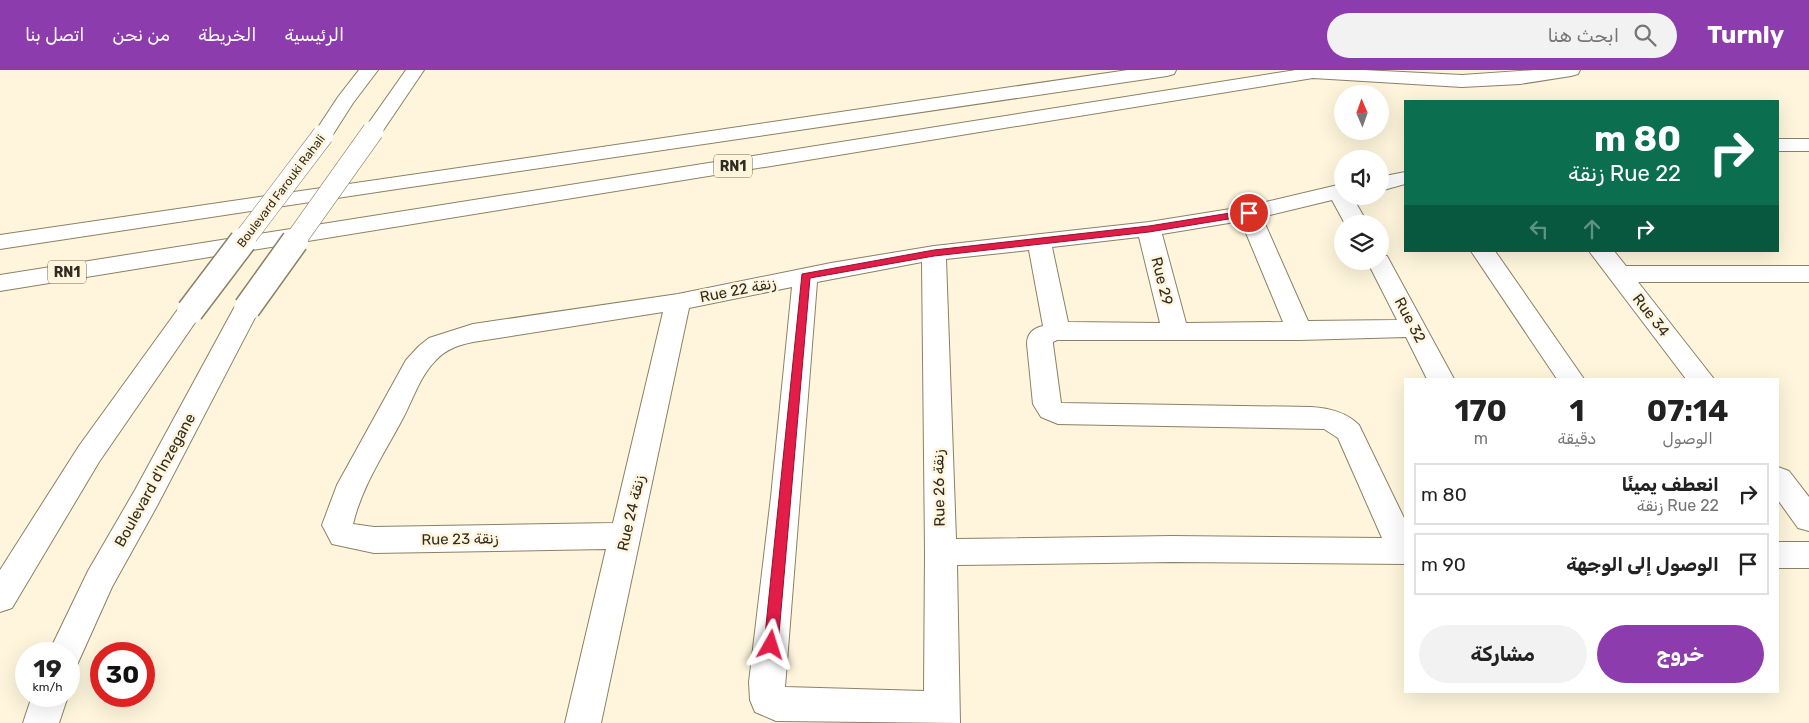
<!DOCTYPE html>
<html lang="ar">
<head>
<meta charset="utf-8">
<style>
  body { margin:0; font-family:Rubik,Cairo,sans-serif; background:#f2f2f2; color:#222; direction:rtl; height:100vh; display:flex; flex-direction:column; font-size:19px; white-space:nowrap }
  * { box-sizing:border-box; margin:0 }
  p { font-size:16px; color:#767676 }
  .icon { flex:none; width:28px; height:28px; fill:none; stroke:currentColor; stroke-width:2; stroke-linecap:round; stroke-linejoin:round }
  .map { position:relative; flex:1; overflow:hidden; direction:ltr }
  .sheet { position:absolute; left:1404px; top:308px; width:375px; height:315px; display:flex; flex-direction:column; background:#fff; border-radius:0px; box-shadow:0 5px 20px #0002; direction:rtl }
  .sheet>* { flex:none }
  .top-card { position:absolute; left:1404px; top:30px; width:375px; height:152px; border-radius:0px; box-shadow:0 5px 20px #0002; direction:rtl; background:#0b6e4f; color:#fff; overflow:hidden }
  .needle { width:32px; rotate:358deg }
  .controls { position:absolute; left:1334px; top:15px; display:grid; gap:10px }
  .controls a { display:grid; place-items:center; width:55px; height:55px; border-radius:50%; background:#fff; box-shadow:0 5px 20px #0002; font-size:25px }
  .speed { position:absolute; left:15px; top:572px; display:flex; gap:10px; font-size:25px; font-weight:700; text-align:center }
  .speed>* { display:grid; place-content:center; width:65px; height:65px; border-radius:50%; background:#fff; box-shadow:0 5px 20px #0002; line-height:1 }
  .speed small { font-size:12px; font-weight:400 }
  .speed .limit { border:8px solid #d22; background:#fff; color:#111 }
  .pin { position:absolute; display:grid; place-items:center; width:42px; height:42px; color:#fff; margin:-21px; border:2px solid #fff; border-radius:50%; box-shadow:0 1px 5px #0007 }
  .me { position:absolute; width:55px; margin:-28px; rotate:6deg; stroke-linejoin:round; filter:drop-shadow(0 0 4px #0008) }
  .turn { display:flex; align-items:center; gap:18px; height:105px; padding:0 15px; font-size:22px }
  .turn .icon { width:65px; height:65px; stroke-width:2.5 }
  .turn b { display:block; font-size:35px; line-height:42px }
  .lanes { display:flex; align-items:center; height:48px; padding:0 15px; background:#0003; justify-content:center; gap:25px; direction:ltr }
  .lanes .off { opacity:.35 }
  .eta { display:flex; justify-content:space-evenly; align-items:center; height:85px; text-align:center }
  .eta b { font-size:30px; font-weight:700; line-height:35px }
  .cta { display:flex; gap:10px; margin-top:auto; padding:10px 15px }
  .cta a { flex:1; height:58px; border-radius:30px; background:#8c3cac; color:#fff; font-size:20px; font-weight:700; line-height:58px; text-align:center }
  .cta a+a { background:#f2f2f2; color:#222 }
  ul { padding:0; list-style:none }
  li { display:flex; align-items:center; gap:15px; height:62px; margin:0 10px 8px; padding:0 5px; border:2px solid #e0e0e0; border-radius:0px }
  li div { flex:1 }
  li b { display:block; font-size:19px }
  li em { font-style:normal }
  header { display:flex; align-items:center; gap:30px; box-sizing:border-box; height:70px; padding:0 25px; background:#8c3cac; color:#fff }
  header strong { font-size:24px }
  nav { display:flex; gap:28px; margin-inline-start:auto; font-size:18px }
  .search { width:350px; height:45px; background:#f2f2f2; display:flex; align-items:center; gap:12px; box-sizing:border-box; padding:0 18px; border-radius:28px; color:#767676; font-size:19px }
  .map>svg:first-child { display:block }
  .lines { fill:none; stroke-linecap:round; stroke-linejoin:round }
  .minor-casing { stroke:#8b8165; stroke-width:2 }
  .highway-casing { stroke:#8b8165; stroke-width:2 }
  .minor { fill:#fff; fill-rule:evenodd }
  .highway { fill:#fff; fill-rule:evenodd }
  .minor-bridge-far1-casing { stroke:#8b8165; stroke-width:22; stroke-linecap:butt }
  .minor-bridge-casing { stroke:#8b8165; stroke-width:29; stroke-linecap:butt }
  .minor-bridge-far1 { stroke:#fff; stroke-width:21 }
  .minor-bridge { stroke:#fff; stroke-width:26 }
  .route { fill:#e11d48; stroke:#92132f }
  .labels { text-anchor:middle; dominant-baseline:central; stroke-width:5; stroke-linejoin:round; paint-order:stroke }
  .far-street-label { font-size:12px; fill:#312c21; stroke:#fef5dc }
  .shield { fill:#fef5dc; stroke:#6e6859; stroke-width:1 }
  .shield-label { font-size:14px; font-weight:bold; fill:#312c21 }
  .street-label { font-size:15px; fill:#312c21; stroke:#fef5dc }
</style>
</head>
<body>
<header>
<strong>Turnly</strong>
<div class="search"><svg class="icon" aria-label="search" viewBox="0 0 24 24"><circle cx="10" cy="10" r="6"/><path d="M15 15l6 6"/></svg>ابحث هنا</div>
<nav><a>الرئيسية</a><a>الخريطة</a><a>من نحن</a><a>اتصل بنا</a></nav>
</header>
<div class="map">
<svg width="1809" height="653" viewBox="0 0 1809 653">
  <rect width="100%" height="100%" fill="#fef5dc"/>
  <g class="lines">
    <g class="minor-casing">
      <g id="minor">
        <path d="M359,0H378L353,33L330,69L323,71L316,69L313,65L338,27Z"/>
        <path d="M406,0H424L380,65L373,67L366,65L363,61Z"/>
        <rect x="1778" y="69" width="31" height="12"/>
        <path d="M1405,102V114L1380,121V107Z"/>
        <path d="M1342,114V126H1352L1368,154H1345L1332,130L1262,147L1308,251L1397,250L1367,191H1380V184L1387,186L1454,309H1427L1406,267L1300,270H1057L1053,272V274L1061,333L1311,337C1329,338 1346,342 1359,355L1405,450V494L1172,492L957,495L960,653L776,651L755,642L750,630L749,612L771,427L792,217L689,238L601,653H565L606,479L374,483L332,474L322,455L337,415L406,290L419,276L429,268L473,254L678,224L831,193L934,176L1149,152L1249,136ZM1241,151L1283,252L1186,253L1162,164ZM1139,167L1160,253L1068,252L1052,177ZM1029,180L1043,256C1033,258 1027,264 1027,274L1033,334L1041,347L1058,354L1324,359L1338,368L1382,468L1172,466L956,469L946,189ZM922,192L925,482L924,621L785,617L817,212ZM663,242L613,453L374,457L353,454C362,416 384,384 402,350C413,330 419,307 436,290C446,279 459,275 473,272Z"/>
        <path d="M1471,181H1495L1584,309H1557Z"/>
        <path d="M1589,181H1614L1626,196H1809V212H1638L1714,309H1686Z"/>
        <path d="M247,230L256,232L260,238L157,436L112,517L77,595L69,598V584H48L88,501L135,420L234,238L238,232Z"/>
        <path d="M190,233L199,235L203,241L99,392L12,538L0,542V500L79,376L181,235Z"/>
        <path d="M1778,397L1789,401L1809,427V461L1798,458L1778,430Z"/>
        <rect x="1778" y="472" width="31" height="26"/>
        <path d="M32,626H68L59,653H23Z"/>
      </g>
    </g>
    <g class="highway-casing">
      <g id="highway">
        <path d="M1128,0H1176L1174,4L1167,6L397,119L0,179V165Z"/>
        <path d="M1296,0H1363L1462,5L1535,0H1580L1578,4L1571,6L1520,14L1462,17L1313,8L0,221V205Z"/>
      </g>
    </g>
    <use href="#minor" class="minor"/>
    <use href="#highway" class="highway"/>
    <g class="minor-bridge-far1-casing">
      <g id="minor-bridge-far1">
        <path d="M242,172L323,65"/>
        <path d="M294,172L373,61"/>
      </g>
    </g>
    <g class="minor-bridge-casing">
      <g id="minor-bridge">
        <path d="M247,238L295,171"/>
        <path d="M190,241L243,171"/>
      </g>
    </g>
    <use href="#minor-bridge-far1" class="minor-bridge-far1"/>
    <use href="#minor-bridge" class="minor-bridge"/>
  </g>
  <path class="route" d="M1249,140L1253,141V145L1149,162L934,186L810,208L778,575L776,580L771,582L766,580L764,575L802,204L934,180L1149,156Z"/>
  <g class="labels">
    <g class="far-street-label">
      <text transform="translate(281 121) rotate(-53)">Boulevard Farouki Rahali</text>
    </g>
    <g class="shield">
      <rect x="714" y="84.5" width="38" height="23" rx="4"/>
      <rect x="48" y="190.5" width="38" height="23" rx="4"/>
    </g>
    <g class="shield-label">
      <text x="733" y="96">RN1</text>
      <text x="67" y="202">RN1</text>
    </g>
    <g class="street-label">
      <text transform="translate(1162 211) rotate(76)">Rue 29</text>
      <text transform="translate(738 220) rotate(-11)">Rue 22 زنقة</text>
      <text transform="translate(1651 245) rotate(52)">Rue 34</text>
      <text transform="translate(1410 250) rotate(62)">Rue 32</text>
      <text transform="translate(155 410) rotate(-61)">Boulevard d'Inzegane</text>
      <text transform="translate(939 418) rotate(-91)">Rue 26 زنقة</text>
      <text transform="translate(631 443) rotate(-77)">Rue 24 زنقة</text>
      <text transform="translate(460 469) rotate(-1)">Rue 23 زنقة</text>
    </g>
  </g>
</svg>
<div class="controls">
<a><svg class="needle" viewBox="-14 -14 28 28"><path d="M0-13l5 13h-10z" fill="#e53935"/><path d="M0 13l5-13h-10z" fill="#767676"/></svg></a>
<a><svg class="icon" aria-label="sound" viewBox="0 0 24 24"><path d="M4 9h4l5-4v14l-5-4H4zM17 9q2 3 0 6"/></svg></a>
<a><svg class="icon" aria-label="layers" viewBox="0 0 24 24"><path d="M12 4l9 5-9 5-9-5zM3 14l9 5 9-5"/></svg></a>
</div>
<div class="speed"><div>19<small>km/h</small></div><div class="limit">30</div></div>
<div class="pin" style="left:1249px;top:143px;background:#d93025"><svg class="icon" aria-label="arrive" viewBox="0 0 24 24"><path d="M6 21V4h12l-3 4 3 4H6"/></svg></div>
<svg class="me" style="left:771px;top:575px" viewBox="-20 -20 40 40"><path d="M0-17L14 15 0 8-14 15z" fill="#e11d48" stroke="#fff" stroke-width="4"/></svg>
<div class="top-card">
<div class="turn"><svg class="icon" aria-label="right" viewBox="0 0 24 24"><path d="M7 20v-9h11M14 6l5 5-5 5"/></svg><div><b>80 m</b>Rue 22 زنقة</div></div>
<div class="lanes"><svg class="icon off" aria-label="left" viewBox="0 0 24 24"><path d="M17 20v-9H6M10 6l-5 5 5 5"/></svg><svg class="icon off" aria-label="ahead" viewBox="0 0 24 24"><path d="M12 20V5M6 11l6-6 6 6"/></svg><svg class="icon" aria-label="right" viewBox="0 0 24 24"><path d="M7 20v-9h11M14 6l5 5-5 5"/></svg></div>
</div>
<section class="sheet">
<div class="eta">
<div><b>07:14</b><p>الوصول</p></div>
<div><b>1</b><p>دقيقة</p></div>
<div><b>170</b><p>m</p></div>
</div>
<ul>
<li><svg class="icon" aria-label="right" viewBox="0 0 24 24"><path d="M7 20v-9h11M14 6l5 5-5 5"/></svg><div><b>انعطف يمينًا</b><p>Rue 22 زنقة</p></div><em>80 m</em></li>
<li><svg class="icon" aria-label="arrive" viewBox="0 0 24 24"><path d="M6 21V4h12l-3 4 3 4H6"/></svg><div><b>الوصول إلى الوجهة</b></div><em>90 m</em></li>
</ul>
<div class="cta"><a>خروج</a><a>مشاركة</a></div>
</section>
</div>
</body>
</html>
